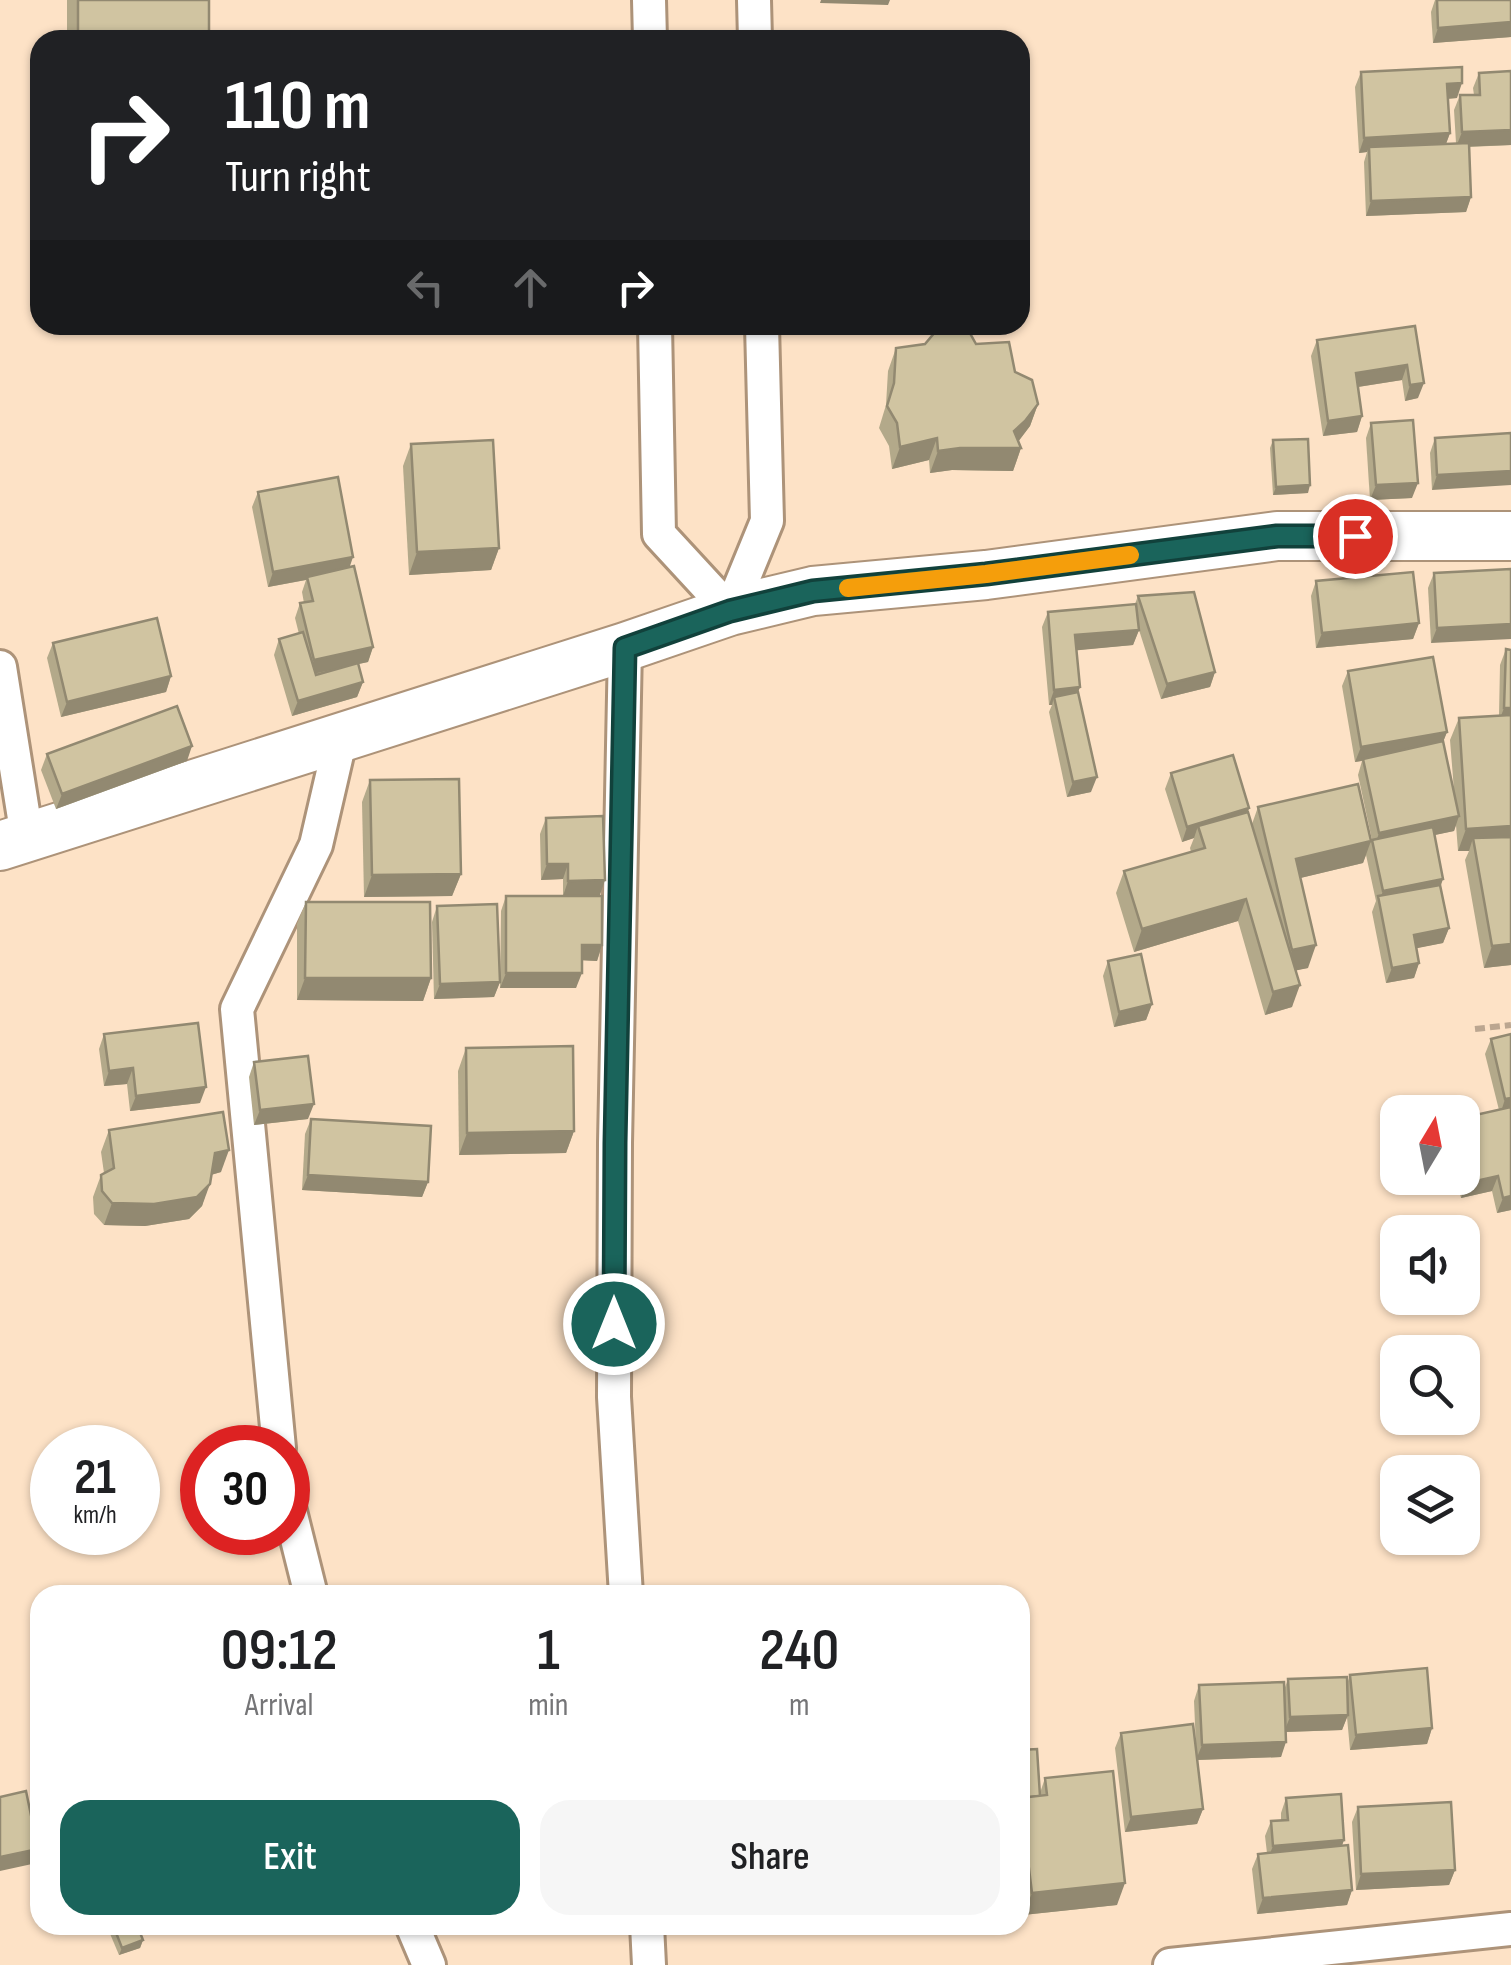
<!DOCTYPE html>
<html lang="en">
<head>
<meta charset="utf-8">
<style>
  body { margin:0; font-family:"Sofia Sans Condensed",sans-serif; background:#f6f6f6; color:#202124; height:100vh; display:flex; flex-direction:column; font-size:38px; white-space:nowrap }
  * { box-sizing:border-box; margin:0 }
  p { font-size:32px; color:#757577 }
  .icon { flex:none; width:55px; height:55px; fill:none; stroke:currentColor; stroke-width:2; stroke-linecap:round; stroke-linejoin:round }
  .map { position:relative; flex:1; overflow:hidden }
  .sheet { position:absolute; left:30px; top:1585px; width:1000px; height:350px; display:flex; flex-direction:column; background:#fff; border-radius:30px; box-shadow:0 2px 8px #0004 }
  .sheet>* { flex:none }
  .banner { position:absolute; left:30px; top:30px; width:1000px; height:305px; border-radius:30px; box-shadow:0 2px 8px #0004; background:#202124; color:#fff; overflow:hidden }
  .needle { width:65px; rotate:10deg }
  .tools { position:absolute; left:1380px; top:1095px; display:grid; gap:20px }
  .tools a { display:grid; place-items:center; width:100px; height:100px; border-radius:20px; background:#fff; box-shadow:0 2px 8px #0004; font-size:50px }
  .speed { position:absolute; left:30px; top:1425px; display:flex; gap:20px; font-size:50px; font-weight:700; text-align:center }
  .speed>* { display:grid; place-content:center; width:130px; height:130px; border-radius:50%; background:#fff; box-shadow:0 2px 8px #0004; line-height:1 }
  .speed small { font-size:25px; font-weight:400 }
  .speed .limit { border:15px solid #d22; background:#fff; color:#111 }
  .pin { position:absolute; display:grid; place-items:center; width:85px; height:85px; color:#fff; margin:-42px; border:5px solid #fff; border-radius:50%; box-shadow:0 2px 10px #0007 }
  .me { position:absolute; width:110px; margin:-55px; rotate:0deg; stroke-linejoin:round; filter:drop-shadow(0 0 8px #0008) }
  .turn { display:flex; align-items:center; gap:35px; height:210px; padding:0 30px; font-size:45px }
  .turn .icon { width:130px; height:130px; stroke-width:2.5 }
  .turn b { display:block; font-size:70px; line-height:85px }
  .lanes { display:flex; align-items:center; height:95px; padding:0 30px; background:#0003; justify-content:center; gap:50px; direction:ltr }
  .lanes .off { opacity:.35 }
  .eta { display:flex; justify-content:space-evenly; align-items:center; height:170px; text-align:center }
  .eta b { font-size:60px; font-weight:600; line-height:70px }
  .cta { display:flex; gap:20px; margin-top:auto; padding:20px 30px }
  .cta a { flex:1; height:115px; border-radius:30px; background:#1a645b; color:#fff; font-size:40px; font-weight:600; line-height:115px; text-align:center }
  .cta a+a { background:#f6f6f6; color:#202124 }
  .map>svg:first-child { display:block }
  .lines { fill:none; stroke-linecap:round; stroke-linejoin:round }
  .street-casing { stroke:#ad9379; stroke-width:38 }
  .secondary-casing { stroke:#ad9379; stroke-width:52 }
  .path { stroke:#bba690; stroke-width:6; stroke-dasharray:10 5; stroke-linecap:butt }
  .street { stroke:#fff; stroke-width:32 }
  .secondary { stroke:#fff; stroke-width:48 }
  .wall { fill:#b3a98a }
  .shaded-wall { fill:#928971 }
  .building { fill:#d0c4a1; stroke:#928971; stroke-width:2.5 }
  .route-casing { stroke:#11413b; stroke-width:25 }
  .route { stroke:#1a645b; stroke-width:18 }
  .slow { stroke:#f59e0b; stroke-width:18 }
</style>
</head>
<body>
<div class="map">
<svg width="1511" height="1965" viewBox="0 0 1511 1965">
  <rect width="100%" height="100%" fill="#fde2c6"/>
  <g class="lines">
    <g class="street-casing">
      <g id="street">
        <path d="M649,0L650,40"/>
        <path d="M754,0L755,40"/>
        <path d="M655,325L659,534L730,611L767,521L762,325"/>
        <path d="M625,647L615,1143L614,1397L626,1595"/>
        <path d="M0,667L27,837"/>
        <path d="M279,1448L237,1009L316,845L341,737"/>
        <path d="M288,1503L311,1595"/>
        <path d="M412,1925L429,1965"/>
        <path d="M647,1925L649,1965"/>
        <path d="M1170,1965L1511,1929"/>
      </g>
    </g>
    <g class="secondary-casing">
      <path id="secondary" d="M0,846L625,647L730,611L813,591L986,575L1277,536H1511"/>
    </g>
    <path class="path" d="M1475,1029L1511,1025"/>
    <use href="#street" class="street"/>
    <use href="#secondary" class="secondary"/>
  </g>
  <g class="wall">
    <rect x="67" y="0" width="142" height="40"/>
    <path d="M1435,0H1511V37L1433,43L1431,12Z"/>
    <path d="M1361,72L1457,98L1448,99L1450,133L1446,144L1456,143L1454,110L1460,95H1474L1473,88L1479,73L1511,145L1469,147L1471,197L1466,212L1366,216L1364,162L1367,152L1359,153L1355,87Z"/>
    <path d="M1415,326L1418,398L1405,401L1402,380L1358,387L1362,416L1357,432L1323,436L1311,356L1317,340Z"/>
    <path d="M976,344L1015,372L1038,404L1030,426L1018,442L1021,448L1013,471L952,470L930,473L929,460L892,469L889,446L879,428L886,405L888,371L896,348Z"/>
    <path d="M1371,423L1412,498L1370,500L1366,438Z"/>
    <path d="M1511,433L1432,490L1430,453L1435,438Z"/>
    <path d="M1273,440L1308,493L1273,495L1270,448Z"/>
    <path d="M411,444L499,548L491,570L409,575L403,466Z"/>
    <path d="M258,492L349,567L373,647L368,662L358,664L363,682L357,697L292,716L274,655L279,639L299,634L295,618L300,603H304L302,592L306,580L268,587L252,507Z"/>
    <path d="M1511,569L1431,643L1428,588L1434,573Z"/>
    <path d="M1316,581L1419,623L1413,639L1316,648L1311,596Z"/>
    <path d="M1138,596L1215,672L1210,687L1161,699L1139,630L1133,645L1076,650L1080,687L1078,692L1091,792L1067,797L1049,712L1052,705H1049L1042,627L1048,612L1135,604Z"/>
    <path d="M53,643L171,676L166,692L61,717L47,658Z"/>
    <path d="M1506,649L1511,965L1484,968L1465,860L1469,851H1458L1456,825L1454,831L1434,835L1440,887L1449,928L1443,943L1416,948L1419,963L1414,978L1386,983L1372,912L1376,901L1366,855L1363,863L1300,878L1308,968L1296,970L1292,1007L1265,1015L1238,921L1134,952L1116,893L1124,871L1191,852L1190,848L1194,838L1182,842L1165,789L1171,773L1249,808L1248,812L1252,824L1258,807L1372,840L1358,775L1362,761L1355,762L1342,686L1348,671L1447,732L1443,742L1454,790L1450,740L1459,718L1499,715L1500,665Z"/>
    <path d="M47,754L187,761L56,809L41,770Z"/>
    <path d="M370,780L461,874L452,896L364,897L362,802Z"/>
    <path d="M546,818L600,895L563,896L602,945L597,961L582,960L576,988H500L501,911L506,896H563V879L541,880L540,834Z"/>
    <path d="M306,902L431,978L423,1001L297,1000V924Z"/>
    <path d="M437,906L500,982L494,997L434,999L432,922Z"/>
    <path d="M1108,961L1152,1004L1146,1020L1114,1027L1103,976Z"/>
    <path d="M104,1034L200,1103L130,1111L127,1084L104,1086L99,1049Z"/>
    <path d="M1511,1034V1210L1497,1213L1492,1191L1461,1198L1456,1178H1462V1118L1499,1110L1485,1054L1491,1039Z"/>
    <path d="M466,1048L574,1131L566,1153L459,1155L458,1071Z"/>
    <path d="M254,1062L308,1119L254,1125L249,1077Z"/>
    <path d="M311,1119L428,1182L422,1197L302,1190L305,1134Z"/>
    <path d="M109,1130L221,1172L211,1175L202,1206L189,1219L145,1226L104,1225L94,1214L93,1197L101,1175L104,1173L101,1152Z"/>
    <path d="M1350,1675L1432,1728L1427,1744L1350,1750L1347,1717L1342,1730L1286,1732L1281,1757L1197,1760L1203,1809L1197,1824L1125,1832L1115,1748L1121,1733L1196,1747L1194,1701L1199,1685L1284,1690L1288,1679L1347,1684Z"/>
    <path d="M1020,1750L1040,1793L1045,1778L1117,1905L1023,1915L1020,1883Z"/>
    <path d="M1286,1798L1342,1846L1352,1890L1347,1905L1257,1914L1252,1869L1258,1854L1267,1853L1265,1836L1271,1821L1281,1820V1813Z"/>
    <path d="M1358,1807L1455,1870L1449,1885L1356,1890L1352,1822Z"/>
    <path d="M110,1925H137L143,1940L140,1948L119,1955L108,1929Z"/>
  </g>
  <g class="shaded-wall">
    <path d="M821,0H890L888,5L820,3Z"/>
    <path d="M1511,22V37L1433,43L1438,28Z"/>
    <path d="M1462,83L1457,98L1442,99L1447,84Z"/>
    <path d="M1511,130V145L1456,147L1462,132Z"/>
    <path d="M1450,133L1444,149L1369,147L1367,152L1359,153L1364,138Z"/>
    <path d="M1471,197L1466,212L1366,216L1371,201Z"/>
    <path d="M1407,365L1402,380L1351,388L1356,373Z"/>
    <path d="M1424,383L1418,398L1405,401L1410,385Z"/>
    <path d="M1038,404L1030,426L1017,443L1021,448L1013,471L952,470L930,473L938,451L1014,431Z"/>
    <path d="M1362,416L1357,432L1323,436L1328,421Z"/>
    <path d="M937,438L929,460L892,469L900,447Z"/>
    <path d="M1511,471V485L1432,490L1437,475Z"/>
    <path d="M1418,483L1412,498L1370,500L1376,485Z"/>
    <path d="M1310,485L1308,493L1273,495L1276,487Z"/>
    <path d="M499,548L491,570L409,575L417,552Z"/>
    <path d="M353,557L348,572L268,587L273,572Z"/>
    <path d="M1419,623L1413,639L1316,648L1322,633Z"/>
    <path d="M1511,624V639L1431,643L1437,628Z"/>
    <path d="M1139,630L1133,645L1070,651L1075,635Z"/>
    <path d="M373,647L368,662L308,675L314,660Z"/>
    <path d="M1215,672L1210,687L1161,699L1167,684Z"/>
    <path d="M171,676L166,692L61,717L67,702Z"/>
    <path d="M363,682L357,697L292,716L298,701Z"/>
    <path d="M1080,687L1074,703L1054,697L1052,705H1049L1054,690Z"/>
    <path d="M1504,708H1511V724H1498Z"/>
    <path d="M1447,732L1441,747L1355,762L1361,747Z"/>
    <path d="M192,746L187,761L56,809L62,794Z"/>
    <path d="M1097,777L1091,792L1067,797L1073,782Z"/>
    <path d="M1249,808L1243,824L1198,826L1194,838L1182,842L1187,827Z"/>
    <path d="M1459,816L1454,831L1374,848L1379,833Z"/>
    <path d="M1511,826V848L1473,838L1469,851H1458L1466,829Z"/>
    <path d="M1371,841L1363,863L1288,881L1296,859Z"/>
    <path d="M547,864H568L563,879L541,880Z"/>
    <path d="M461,874L452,896L364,897L372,875Z"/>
    <path d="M1443,879L1438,894L1379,902L1383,891Z"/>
    <path d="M605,880L600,895L563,896L568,881Z"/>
    <path d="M1246,899L1238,921L1134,952L1142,929Z"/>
    <path d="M1449,928L1443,943L1408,950L1414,935Z"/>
    <path d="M1511,944V965L1484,968L1492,946Z"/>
    <path d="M582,945H602L597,961L576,960Z"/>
    <path d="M1316,945L1308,968L1284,973L1292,950Z"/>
    <path d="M1419,963L1414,978L1386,983L1392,968Z"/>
    <path d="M506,973H582L576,988H500Z"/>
    <path d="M305,978H431L423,1001L297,1000Z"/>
    <path d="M500,982L494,997L434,999L440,984Z"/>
    <path d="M1300,985L1292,1007L1265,1015L1273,992Z"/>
    <path d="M1152,1004L1146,1020L1114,1027L1119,1012Z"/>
    <path d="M133,1068L127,1084L104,1086L109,1071Z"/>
    <path d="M206,1087L200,1103L130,1111L136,1096Z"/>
    <path d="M1511,1098V1112L1500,1115L1505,1099Z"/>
    <path d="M314,1104L308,1119L254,1125L260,1110Z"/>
    <path d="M574,1131L566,1153L459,1155L467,1133Z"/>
    <path d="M229,1150L221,1172L207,1176L215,1153Z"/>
    <path d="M308,1175L428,1182L422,1197L302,1190Z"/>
    <path d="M1498,1176L1492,1191L1461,1198L1467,1183Z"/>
    <path d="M210,1184L202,1206L189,1219L145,1226L104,1225L112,1203Z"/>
    <path d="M1511,1196V1210L1497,1213L1503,1198Z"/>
    <path d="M1348,1715L1342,1730L1284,1732L1290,1717Z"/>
    <path d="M1432,1728L1427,1744L1350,1750L1356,1735Z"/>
    <path d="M1286,1742L1281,1757L1196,1760L1202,1745Z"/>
    <path d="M1203,1809L1197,1824L1125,1832L1131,1817Z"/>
    <path d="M1344,1840L1339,1855L1267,1861L1273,1846Z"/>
    <path d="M38,1849L32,1864L0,1871V1857Z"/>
    <path d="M1027,1853L1020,1873V1854Z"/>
    <path d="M1455,1870L1449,1885L1356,1890L1361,1874Z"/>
    <path d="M1125,1883L1117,1905L1023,1915L1032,1893Z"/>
    <path d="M1352,1890L1347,1905L1257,1914L1263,1898Z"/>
    <path d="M872,1925H911L869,1934Z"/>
    <path d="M143,1940L140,1948L119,1955L122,1948Z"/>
  </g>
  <g class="building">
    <rect x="78" y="0" width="131" height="40"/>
    <path d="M1437,0H1511V22L1438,28Z"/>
    <path d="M1462,67V83L1447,84L1450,133L1364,138L1361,72Z"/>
    <path d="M1511,71V130L1462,132L1460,95H1480L1479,73Z"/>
    <path d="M1469,143L1471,197L1371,201L1369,147Z"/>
    <path d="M941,325L967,328L976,344L1009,342L1015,372L1032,380L1038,404L1025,421L1014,431L1021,448H960L938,451L937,438L900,447L897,423L887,406L894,383L896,348L925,344Z"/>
    <path d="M1415,326L1424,383L1410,385L1407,365L1356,373L1362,416L1328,421L1317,340Z"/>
    <path d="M1413,420L1418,483L1376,485L1371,423Z"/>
    <path d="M1511,433V471L1437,475L1435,438Z"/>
    <path d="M1308,439L1310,485L1276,487L1273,440Z"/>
    <path d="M493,440L499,548L417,552L411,444Z"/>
    <path d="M338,477L353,557L273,572L258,492Z"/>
    <path d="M354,566L373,647L314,660L300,603L313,601L307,577Z"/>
    <path d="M1511,569V624L1437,628L1434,573Z"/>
    <path d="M1413,572L1419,623L1322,633L1316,581Z"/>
    <path d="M1194,592L1215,672L1167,684L1138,596Z"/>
    <path d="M1136,604L1139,630L1075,635L1080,687L1054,690L1048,612Z"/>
    <path d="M157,618L171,676L67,702L53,643Z"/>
    <path d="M303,632L316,675L358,663L363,682L298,701L279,639Z"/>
    <path d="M1506,649L1511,650V708H1504Z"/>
    <path d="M1433,657L1447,732L1361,747L1348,671Z"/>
    <path d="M1078,692L1097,777L1073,782L1054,697Z"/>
    <path d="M177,706L192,746L62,794L47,754Z"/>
    <path d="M1511,715V826L1466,829L1459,718Z"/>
    <path d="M1443,741L1459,816L1379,833L1363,759Z"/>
    <path d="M1233,755L1249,808L1187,827L1171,773Z"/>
    <path d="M459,779L461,874L372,875L370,780Z"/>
    <path d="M1358,784L1371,841L1296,859L1316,945L1292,950L1258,807Z"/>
    <path d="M1248,812L1300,985L1273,992L1246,899L1142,929L1124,871L1205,848L1198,826Z"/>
    <path d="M603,816L605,880L568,881V864H547L546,818Z"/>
    <path d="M1433,827L1443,879L1383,891L1372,840Z"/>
    <path d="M1511,837V944L1492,946L1473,838Z"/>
    <path d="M1440,885L1449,928L1414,935L1419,963L1392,968L1378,896Z"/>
    <path d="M506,896H602V945H582V973H506Z"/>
    <path d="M306,902H430L431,978H305Z"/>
    <path d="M497,904L500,982L440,984L437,906Z"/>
    <path d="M1141,954L1152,1004L1119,1012L1108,961Z"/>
    <path d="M198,1023L206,1087L136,1096L133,1068L109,1071L104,1034Z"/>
    <path d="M1511,1034V1098L1505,1099L1491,1039Z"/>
    <path d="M573,1046L574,1131L467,1133L466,1048Z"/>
    <path d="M308,1056L314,1104L260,1110L254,1062Z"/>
    <path d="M1511,1107V1196L1503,1198L1498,1176L1467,1183L1462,1164V1118Z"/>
    <path d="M223,1112L229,1150L215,1153L210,1184L197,1197L154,1204L112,1203L102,1191L101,1175L114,1168L109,1130Z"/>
    <path d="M311,1119L431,1126L428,1182L308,1175Z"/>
    <path d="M1427,1668L1432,1728L1356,1735L1350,1675Z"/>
    <path d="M1347,1677L1348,1715L1290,1717L1288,1679Z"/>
    <path d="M1284,1682L1286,1742L1202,1745L1199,1685Z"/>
    <path d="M1193,1724L1203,1809L1131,1817L1121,1733Z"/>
    <path d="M1037,1749L1040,1796L1020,1798V1750Z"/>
    <path d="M1113,1771L1125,1883L1032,1893L1027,1853L1020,1854V1798L1047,1795L1045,1778Z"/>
    <path d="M26,1791L38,1849L0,1857V1797Z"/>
    <path d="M1341,1794L1344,1840L1273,1846L1271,1821L1288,1820L1286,1798Z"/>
    <path d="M1451,1802L1455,1870L1361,1874L1358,1807Z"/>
    <path d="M1348,1845L1352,1890L1263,1898L1258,1854Z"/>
    <path d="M113,1925H137L143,1940L122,1948Z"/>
  </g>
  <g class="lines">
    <g class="route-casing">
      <path id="route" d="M614,1324L615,1143L625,648L730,611L813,591L986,574L1277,536H1355"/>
    </g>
    <use href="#route" class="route"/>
    <path class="slow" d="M848,588L986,574L1130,555"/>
  </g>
</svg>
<div class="tools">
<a><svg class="needle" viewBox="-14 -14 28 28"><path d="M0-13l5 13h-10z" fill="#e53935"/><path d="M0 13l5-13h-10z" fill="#757577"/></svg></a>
<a><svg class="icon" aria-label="sound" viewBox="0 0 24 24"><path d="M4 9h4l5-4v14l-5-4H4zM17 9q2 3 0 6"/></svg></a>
<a><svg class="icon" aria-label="search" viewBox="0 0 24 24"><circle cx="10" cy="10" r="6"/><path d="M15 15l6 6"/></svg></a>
<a><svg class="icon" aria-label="layers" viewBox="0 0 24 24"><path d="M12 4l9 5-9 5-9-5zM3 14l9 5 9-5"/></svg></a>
</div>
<div class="speed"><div>21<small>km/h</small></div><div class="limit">30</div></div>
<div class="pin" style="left:1355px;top:536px;background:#d93025"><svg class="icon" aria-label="arrive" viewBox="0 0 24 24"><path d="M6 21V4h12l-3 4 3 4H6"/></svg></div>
<svg class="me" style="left:614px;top:1324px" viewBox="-20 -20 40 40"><circle r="17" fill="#1a645b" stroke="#fff" stroke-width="3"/><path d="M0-11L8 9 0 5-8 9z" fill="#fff"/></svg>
<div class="banner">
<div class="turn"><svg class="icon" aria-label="right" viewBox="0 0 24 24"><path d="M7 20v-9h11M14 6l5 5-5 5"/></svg><div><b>110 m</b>Turn right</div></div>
<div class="lanes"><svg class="icon off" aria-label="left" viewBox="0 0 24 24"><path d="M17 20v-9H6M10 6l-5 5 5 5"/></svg><svg class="icon off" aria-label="ahead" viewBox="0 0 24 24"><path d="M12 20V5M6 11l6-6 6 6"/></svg><svg class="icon" aria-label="right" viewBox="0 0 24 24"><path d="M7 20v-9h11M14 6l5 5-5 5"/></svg></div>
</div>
<section class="sheet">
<div class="eta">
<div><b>09:12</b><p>Arrival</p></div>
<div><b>1</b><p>min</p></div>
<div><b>240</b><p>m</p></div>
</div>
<div class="cta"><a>Exit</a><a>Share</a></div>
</section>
</div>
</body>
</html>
